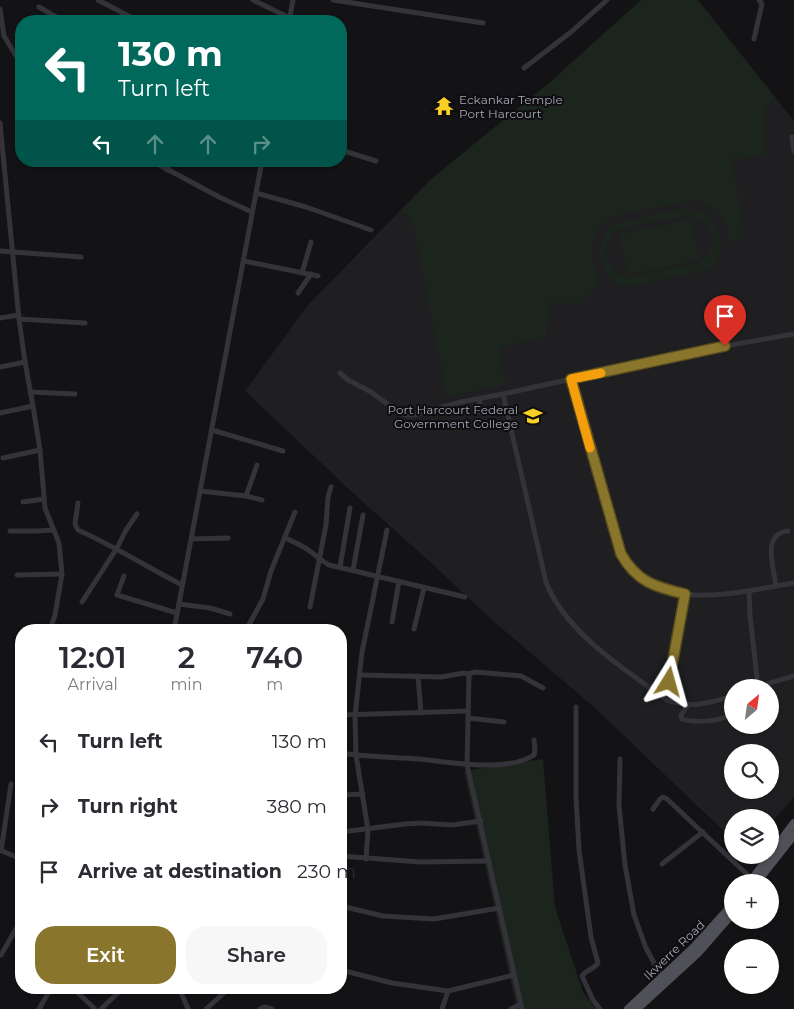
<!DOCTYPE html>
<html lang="en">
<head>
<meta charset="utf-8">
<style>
  body { margin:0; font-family:Montserrat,sans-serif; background:#f7f7f7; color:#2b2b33; height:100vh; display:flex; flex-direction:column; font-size:19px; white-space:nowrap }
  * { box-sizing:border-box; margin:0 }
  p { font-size:16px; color:#7c7c81 }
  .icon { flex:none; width:28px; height:28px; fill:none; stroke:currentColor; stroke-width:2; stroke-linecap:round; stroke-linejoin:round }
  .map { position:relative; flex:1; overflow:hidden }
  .panel { position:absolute; left:15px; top:624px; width:332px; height:370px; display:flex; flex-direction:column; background:#fff; border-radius:20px; box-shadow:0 1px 4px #0004 }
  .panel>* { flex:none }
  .top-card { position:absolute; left:15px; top:15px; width:332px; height:152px; border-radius:20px; box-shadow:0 1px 4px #0004; background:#00695c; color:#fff; overflow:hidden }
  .needle { width:32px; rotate:29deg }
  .tools { position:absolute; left:724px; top:679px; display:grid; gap:10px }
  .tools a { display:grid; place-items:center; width:55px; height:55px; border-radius:50%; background:#fff; box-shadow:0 1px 4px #0004; font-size:25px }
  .pin { position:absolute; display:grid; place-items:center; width:42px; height:42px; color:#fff; margin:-51px -21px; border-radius:50% 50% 50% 0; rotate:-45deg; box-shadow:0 0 5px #0007 }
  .pin .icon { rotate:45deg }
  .me { position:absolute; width:55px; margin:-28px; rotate:8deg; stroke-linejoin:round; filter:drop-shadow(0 0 4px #0008) }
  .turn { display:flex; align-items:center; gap:18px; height:105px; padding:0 20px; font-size:22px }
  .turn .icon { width:65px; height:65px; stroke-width:2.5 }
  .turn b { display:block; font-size:35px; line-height:42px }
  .lanes { display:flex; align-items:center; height:48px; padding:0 20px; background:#0003; justify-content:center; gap:25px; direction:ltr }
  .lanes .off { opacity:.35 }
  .eta { display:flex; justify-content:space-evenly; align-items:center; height:85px; text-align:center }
  .eta b { font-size:30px; font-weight:600; line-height:35px }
  .cta { display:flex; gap:10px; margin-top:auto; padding:10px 20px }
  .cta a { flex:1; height:58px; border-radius:20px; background:#89752c; color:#fff; font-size:20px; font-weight:600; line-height:58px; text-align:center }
  .cta a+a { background:#f7f7f7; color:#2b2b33 }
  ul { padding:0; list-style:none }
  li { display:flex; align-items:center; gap:15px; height:65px; padding:0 20px }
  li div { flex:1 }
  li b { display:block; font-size:19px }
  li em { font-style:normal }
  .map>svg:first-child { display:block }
  .built { fill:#1f1e21; fill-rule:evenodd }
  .green { fill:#1c241e; fill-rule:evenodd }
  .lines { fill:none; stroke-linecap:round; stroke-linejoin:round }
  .street { stroke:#333339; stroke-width:5 }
  .primary { stroke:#4f5058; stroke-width:8 }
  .route-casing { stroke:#594c1d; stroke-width:12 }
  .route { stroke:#89752c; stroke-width:9 }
  .slow { stroke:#f59e0b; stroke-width:9 }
  .labels { text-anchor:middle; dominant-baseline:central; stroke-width:4; stroke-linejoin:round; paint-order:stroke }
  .poi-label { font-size:12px; fill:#a3a6b5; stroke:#0e0d0f; text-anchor:start }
  .street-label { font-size:12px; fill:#a3a6b5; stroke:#0e0d0f }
</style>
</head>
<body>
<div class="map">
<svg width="794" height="1009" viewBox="0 0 794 1009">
  <rect width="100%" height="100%" fill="#131214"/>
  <path class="built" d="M641,0H698L794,121V797L770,824V818H732V839L595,708L491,619L428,560L353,493L245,391L308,305L430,180L549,83ZM732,688H770V725H732ZM732,752H770V790H732Z"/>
  <g class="green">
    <path d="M641,0H698L775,97L765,108V155L732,160L745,239L728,241C727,236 727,230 726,225C722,213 706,202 695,200L609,217C598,226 590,246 593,260C594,267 598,273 600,279L584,303H550L546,337L499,348L507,384L447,397L413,223L401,210L430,180L549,83Z"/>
    <path d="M683,208C720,211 736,245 707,270L633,286L618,284L610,278L601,266L599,256L600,246L605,235L611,226L621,222ZM687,216C715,219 720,243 702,262L630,277C602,274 599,240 622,228Z"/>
    <path d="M691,219L700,260L628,275L619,234Z"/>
    <path d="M543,759L555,907L583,992L596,1009H517L464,771Z"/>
  </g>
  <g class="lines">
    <g class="street">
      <path d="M98,0L138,21"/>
      <path d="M253,0L290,18"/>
      <path d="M333,0L483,23"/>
      <path d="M39,7L63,21"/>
      <path d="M0,9L4,36L21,64"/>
      <path d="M289,21L293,0"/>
      <path d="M754,39L762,4L759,0"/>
      <path d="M524,68L571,32L607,0"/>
      <path d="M0,123L19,319L25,362L33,406L40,450L45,508L59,543L62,574L55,615L50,630"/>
      <path d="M792,137L794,151"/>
      <path d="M341,150L376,161"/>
      <path d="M152,161L219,197L252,212"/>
      <path d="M167,170L171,161"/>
      <path d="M256,193L306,207L371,230"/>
      <path d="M0,251L81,257"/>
      <path d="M244,261L318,276"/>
      <path d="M302,273L311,242"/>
      <path d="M298,293L311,274"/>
      <path d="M0,318L19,315"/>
      <path d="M19,319L85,323"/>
      <path d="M0,367L25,362"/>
      <path d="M340,373L348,380L371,392L397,411L405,415H414L461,402L503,394L708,349L794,334"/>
      <path d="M571,379L621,554C657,616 736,592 794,583"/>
      <path d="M30,392L75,394"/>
      <path d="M503,394L546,582C565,632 625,670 667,700C689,709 711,703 732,696"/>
      <path d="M479,412L480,398"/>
      <path d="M0,413L33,406"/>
      <path d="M212,430L283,451"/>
      <path d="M3,458L40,450"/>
      <path d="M200,491L246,496L262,500"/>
      <path d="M246,496L257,465"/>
      <path d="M23,502L44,499"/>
      <path d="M78,503L75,524L78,530C114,546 147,567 182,585"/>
      <path d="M10,531H37L54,530"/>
      <path d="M285,538C294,542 304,546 311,552C318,557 322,561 329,565L465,597"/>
      <path d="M191,539L228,538"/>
      <path d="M340,567L350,508"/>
      <path d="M353,570L363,515"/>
      <path d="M17,575L62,574"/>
      <path d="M124,576L117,595L177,613"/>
      <path d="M776,586C774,568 761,534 788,531"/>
      <path d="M749,592L750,615L758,687"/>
      <path d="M82,602L117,548L126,530L137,514"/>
      <path d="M179,604L210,608L230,614"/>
      <path d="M310,607L326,525L328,497L331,487"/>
      <path d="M392,622L399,581"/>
      <path d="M414,629L424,588"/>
      <path d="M174,630L262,161"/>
      <path d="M246,630L263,599L271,571L295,512"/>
      <path d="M467,674L476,672L521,676L543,688"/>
      <path d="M360,675L441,677L464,673L467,674L469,676L467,765L522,1009"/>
      <path d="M418,676L421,713"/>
      <path d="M756,687L794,676"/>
      <path d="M667,700L671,664L685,594"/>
      <path d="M688,705L681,715L682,719C694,723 723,722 732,713"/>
      <path d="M576,707V797L579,850L591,937L598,963C594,969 586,970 582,976L593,1000L600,1009"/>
      <path d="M341,715L468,711"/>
      <path d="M468,718L504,722"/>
      <path d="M341,753C367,757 393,757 419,759C450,762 506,773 534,755L535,750L534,740"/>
      <path d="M620,759L619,806L625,865L634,915L646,948L662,978"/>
      <path d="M341,795L363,794"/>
      <path d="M653,809L660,799L663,797L667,799L752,879"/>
      <path d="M341,832L405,824L421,823L452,825L481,821"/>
      <path d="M0,850L21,859"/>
      <path d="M1,851L11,784"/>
      <path d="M341,856L420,862L489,861"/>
      <path d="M366,859L368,830L356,755L355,716L362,652L387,530"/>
      <path d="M662,864L703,832"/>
      <path d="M341,906L383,916L434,919L499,908"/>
      <path d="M1,955L21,920"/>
      <path d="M341,970L392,983L448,991L514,975"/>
      <path d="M73,988L95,1009"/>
      <path d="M179,988L188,1009"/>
      <path d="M39,1009L51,988"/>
      <path d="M101,1009L121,990L126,988"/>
      <path d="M206,1009L225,992L228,988"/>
      <path d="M260,1009L264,1007L272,1009"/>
      <path d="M442,1009L448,991"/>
      <path d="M511,1009L521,1004"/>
    </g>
    <g class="primary">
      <path d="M750,882L794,823"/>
      <path d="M757,882L794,835"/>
      <path d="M628,1009L694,947L732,905"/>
      <path d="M637,1009L698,953L732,914"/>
    </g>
  </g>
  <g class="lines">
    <g class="route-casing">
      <path id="route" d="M669,682L685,594C655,587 637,582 621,554L571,379L725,346"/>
    </g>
    <use href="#route" class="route"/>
    <path class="slow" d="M590,448L571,379L601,373"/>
  </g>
  <defs>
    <g id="temple-bare" transform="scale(1.5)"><path d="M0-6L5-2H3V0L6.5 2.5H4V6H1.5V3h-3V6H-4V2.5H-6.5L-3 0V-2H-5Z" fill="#fbd024" stroke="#0e0d0f" stroke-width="2.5" paint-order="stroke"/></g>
    <g id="university-bare" transform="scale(1.5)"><path d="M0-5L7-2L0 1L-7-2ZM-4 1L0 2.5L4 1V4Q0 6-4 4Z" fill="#fbd024" stroke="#0e0d0f" stroke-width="2.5" paint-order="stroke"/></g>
  </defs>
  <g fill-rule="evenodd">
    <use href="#temple-bare" x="444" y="106"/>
    <use href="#university-bare" x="533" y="416"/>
  </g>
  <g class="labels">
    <g class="poi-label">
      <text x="459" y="99">Eckankar Temple<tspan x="459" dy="14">Port Harcourt</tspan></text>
      <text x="518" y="409" text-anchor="end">Port Harcourt Federal<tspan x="518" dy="14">Government College</tspan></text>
    </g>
    <g class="street-label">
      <text transform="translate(674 950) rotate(-44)">Ikwerre Road</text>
    </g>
  </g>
</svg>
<div class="tools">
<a><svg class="needle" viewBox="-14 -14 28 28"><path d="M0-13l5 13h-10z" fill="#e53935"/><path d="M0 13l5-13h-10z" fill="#7c7c81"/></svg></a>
<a><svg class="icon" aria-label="search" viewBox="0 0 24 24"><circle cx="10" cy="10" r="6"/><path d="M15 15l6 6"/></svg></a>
<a><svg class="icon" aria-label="layers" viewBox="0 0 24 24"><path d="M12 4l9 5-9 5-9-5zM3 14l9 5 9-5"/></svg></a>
<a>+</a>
<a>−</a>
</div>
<div class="pin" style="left:725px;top:346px;background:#d93025"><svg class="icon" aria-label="arrive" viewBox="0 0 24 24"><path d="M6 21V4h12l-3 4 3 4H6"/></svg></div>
<svg class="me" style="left:669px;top:682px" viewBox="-20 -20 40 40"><path d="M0-17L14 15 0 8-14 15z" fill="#89752c" stroke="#fff" stroke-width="4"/></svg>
<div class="top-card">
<div class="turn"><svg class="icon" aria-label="left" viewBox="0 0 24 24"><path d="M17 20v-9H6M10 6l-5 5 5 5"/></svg><div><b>130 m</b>Turn left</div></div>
<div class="lanes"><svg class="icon" aria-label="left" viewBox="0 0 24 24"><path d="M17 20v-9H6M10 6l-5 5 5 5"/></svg><svg class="icon off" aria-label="ahead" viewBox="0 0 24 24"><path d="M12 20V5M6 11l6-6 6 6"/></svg><svg class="icon off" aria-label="ahead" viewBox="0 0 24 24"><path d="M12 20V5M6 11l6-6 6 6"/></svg><svg class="icon off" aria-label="right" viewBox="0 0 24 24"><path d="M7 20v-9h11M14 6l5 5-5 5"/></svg></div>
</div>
<section class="panel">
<div class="eta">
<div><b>12:01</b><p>Arrival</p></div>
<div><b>2</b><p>min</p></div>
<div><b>740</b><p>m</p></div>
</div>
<ul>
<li><svg class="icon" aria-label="left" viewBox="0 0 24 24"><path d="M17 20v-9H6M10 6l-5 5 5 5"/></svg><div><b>Turn left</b></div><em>130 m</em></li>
<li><svg class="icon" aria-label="right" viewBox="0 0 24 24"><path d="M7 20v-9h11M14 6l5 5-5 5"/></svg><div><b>Turn right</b></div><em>380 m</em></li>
<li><svg class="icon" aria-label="arrive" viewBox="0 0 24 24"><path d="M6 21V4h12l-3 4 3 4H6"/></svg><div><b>Arrive at destination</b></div><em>230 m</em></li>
</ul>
<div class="cta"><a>Exit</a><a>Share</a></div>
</section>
</div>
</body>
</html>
